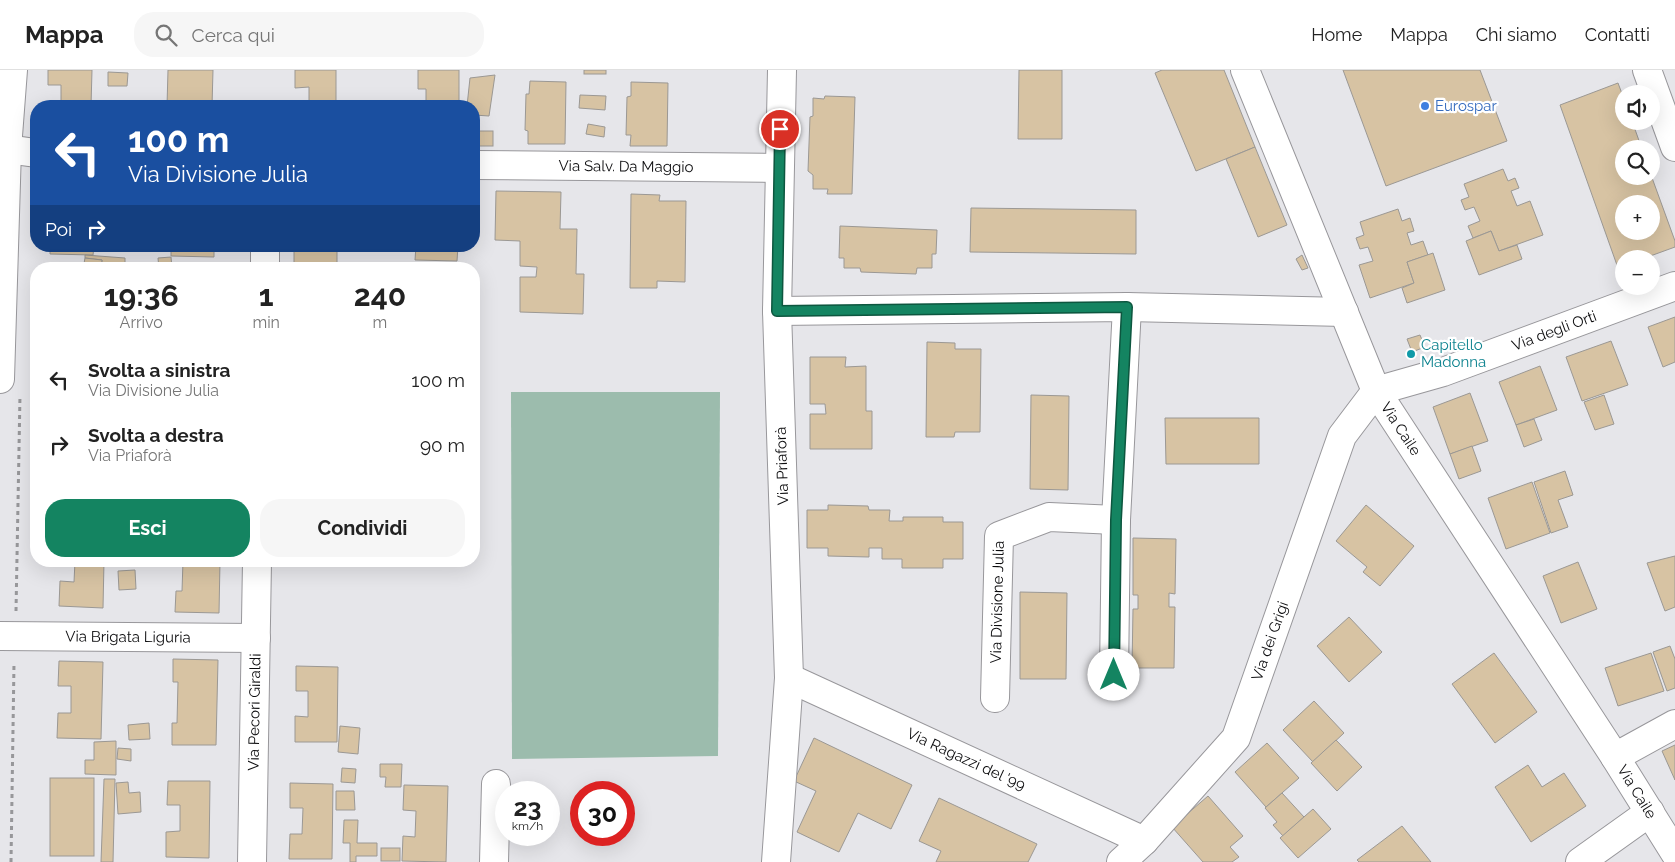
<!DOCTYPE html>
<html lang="it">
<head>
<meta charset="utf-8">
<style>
  body { margin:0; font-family:Raleway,sans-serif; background:#f6f6f6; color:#222; height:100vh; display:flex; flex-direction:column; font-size:19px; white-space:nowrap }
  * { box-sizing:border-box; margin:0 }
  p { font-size:16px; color:#767676 }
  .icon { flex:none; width:28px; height:28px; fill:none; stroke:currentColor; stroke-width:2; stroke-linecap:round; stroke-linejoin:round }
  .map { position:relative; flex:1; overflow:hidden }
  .sheet { position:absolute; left:30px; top:192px; width:450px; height:305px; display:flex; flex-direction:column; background:#fff; border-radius:20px; box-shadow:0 5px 20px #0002 }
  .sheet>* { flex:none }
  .banner { position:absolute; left:30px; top:30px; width:450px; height:152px; border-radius:20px; box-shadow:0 5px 20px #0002; background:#1a4fa0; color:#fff; overflow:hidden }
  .buttons { position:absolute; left:1615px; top:15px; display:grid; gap:10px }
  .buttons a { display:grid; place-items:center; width:45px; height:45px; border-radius:50%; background:#fff; box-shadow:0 5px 20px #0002; font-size:25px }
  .speed { position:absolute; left:495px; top:711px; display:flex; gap:10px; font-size:25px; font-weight:700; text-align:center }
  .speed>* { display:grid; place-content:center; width:65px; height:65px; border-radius:50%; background:#fff; box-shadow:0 5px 20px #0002; line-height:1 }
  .speed small { font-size:12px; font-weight:400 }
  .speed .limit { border:8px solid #d22; background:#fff; color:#111 }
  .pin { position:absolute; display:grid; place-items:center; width:42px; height:42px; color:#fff; margin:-21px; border:2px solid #fff; border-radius:50%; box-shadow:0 1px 5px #0007 }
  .me { position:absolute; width:55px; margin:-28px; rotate:0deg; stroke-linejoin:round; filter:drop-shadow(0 0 4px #0008) }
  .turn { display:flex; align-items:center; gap:18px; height:105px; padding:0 15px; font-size:22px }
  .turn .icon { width:65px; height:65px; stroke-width:2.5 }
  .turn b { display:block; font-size:35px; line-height:42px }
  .then { display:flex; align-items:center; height:48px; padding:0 15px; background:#0003; gap:10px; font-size:19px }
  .eta { display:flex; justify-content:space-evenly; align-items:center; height:85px; text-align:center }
  .eta b { font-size:30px; font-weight:700; line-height:35px }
  .action { display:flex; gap:10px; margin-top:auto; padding:10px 15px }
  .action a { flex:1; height:58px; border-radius:20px; background:#148461; color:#fff; font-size:20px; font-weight:700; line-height:58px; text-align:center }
  .action a+a { background:#f6f6f6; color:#222 }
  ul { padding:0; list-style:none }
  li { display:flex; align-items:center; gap:15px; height:65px; padding:0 15px }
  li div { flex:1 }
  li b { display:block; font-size:19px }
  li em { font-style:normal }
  header { display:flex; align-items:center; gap:30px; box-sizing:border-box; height:70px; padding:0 25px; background:#fff; border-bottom:1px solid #e0e0e0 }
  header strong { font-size:24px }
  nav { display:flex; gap:28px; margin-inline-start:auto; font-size:18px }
  .search { width:350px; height:45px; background:#f6f6f6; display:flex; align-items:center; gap:12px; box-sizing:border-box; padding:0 18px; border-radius:20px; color:#767676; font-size:19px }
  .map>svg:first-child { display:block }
  .green { fill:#9cbcad }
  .building { fill:#d7c3a3; stroke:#9b9894; fill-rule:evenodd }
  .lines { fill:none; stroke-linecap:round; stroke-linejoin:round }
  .street-casing { stroke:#98979b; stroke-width:30 }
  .primary-casing { stroke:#98979b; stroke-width:30 }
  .path { stroke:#97979a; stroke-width:3; stroke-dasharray:4 4; stroke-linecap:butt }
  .street { stroke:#fff; stroke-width:28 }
  .primary { stroke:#fff; stroke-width:28 }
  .route-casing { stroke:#0d563f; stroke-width:12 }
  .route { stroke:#148461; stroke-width:9 }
  .shop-dot { fill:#3f7fe0; stroke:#fff; stroke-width:2 }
  .culture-dot { fill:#0f9aa8; stroke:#fff; stroke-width:2 }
  .labels { text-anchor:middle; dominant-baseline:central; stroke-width:4.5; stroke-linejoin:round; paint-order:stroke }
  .shop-label { font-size:15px; fill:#366cbe; stroke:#fff; text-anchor:start }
  .street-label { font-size:15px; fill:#0c0c0e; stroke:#fff }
  .culture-label { font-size:15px; fill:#0d838f; stroke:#fff; text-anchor:start }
</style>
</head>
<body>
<header>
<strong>Mappa</strong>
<div class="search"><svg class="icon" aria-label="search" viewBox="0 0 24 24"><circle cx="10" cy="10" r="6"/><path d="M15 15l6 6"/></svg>Cerca qui</div>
<nav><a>Home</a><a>Mappa</a><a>Chi siamo</a><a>Contatti</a></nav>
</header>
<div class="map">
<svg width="1675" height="792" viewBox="0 0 1675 792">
  <rect width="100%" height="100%" fill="#e6e6ea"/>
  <path class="green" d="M511,322H720L718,686L512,689Z"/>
  <g class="building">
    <path d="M48,0H92L91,36H61V15H48Z"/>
    <path d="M168,0H213L212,36H167Z"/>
    <path d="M295,0H336V36H309V17L295,18Z"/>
    <path d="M418,0H459V36H426V19H418Z"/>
    <rect x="584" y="0" width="22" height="4"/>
    <path d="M1019,0H1062V69H1018Z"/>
    <path d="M1162,0H1224L1255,77L1196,101L1155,3Z"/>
    <path d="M1343,0H1480L1507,71L1386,116Z"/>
    <path d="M108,2L128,3L127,16H108Z"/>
    <path d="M495,5L489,46L474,45V36H467L470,8Z"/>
    <path d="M530,11L566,12L565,74H528V61L525,60L526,24H529Z"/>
    <path d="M631,12L668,13L667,76H630L631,65H626L627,27L631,26Z"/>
    <path d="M1618,13L1624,29V51H1632L1642,79H1624V106L1651,105L1675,171V177L1642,189H1624V196L1618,198L1560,35ZM1624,134H1651V161H1624Z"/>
    <path d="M580,25L606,26L605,40L579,38Z"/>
    <path d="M825,26L855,27L852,124H827L828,119H813V105L808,101L810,47L813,46V28L824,29Z"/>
    <path d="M588,54L605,57L604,67L586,64Z"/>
    <rect x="474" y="61" width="19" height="15"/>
    <path d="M1255,77L1287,155L1258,167L1226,89Z"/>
    <path d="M1503,99L1508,111L1515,108L1519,118L1511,121L1517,136L1530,131L1543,165L1499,181L1491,161L1473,168L1468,156L1480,151L1474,137L1465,140L1461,130L1469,127L1464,114Z"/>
    <path d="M496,121L561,122L560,159H577L576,204H584L583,244L520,242V207H536L537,197L520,196V171L495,170Z"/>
    <path d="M631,124L660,125L659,131H686L685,212L657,211V218H630Z"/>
    <path d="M971,138L1136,140V184L970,182Z"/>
    <path d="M1398,139L1402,151L1410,148L1414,161L1407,163L1411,175L1423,171L1428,185L1407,192L1414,213L1370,228L1359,195L1373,191L1368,177L1360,179L1356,168L1364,165L1360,152Z"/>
    <path d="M840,156L937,160L936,184H932V198H917L916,204L861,202L860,198H844V188H839Z"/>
    <path d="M1491,161L1499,181L1517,175L1522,189L1479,205L1466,171Z"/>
    <path d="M50,176H94L93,185L50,184Z"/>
    <path d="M171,176H214V187L171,186Z"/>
    <rect x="294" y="176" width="43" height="17"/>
    <path d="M416,176H458L457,191L415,190Z"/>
    <path d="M1433,183L1445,220L1407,233L1402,218L1414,213L1407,192Z"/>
    <path d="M85,185L125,188V199H101L102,190L85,188Z"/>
    <path d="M1302,185L1308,198L1302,200L1296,189Z"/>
    <path d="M171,187L172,198L159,199L158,188Z"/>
    <path d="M85,188L102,190L101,199H83Z"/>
    <path d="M1675,247V292L1663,297L1648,257Z"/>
    <path d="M1420,265L1425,277L1412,282L1407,269Z"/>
    <path d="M1611,271L1628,315L1582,331L1566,287Z"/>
    <path d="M927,272L955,273V279H981L980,362H955L954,367H926Z"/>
    <path d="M810,287H846L845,297L866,296V341H872V379H810V344H826L825,334H810Z"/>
    <path d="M1540,296L1557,340L1516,355L1499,312Z"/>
    <path d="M1470,323L1488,371L1450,384L1433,337Z"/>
    <path d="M1031,325L1069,326L1068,420L1030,419Z"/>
    <path d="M1604,325L1614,354L1595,360L1584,332Z"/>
    <path d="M1165,348H1259V394H1166Z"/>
    <path d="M1534,349L1542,370L1524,377L1516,355Z"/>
    <path d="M1472,376L1481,401L1459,409L1450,384Z"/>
    <path d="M1565,401L1573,425L1558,430L1568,457L1551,463L1534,412Z"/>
    <path d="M1532,412L1550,463L1506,479L1488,428Z"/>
    <path d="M828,435L868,436L869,440H890L889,451H903V447H943V452H963V489H943V498H902V489H882V478H869V487L828,486V478H807V440H828Z"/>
    <path d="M1366,435L1414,476L1380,516L1363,502L1367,497L1336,471Z"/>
    <path d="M1133,468L1176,469L1175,524L1169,523V537H1175L1174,598H1132L1133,539H1138V525H1133Z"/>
    <path d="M1675,486V537L1665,541L1647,493Z"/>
    <path d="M75,491H104L103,538L59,536L60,511L74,512Z"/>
    <path d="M183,491H220L219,543L175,542L176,521H182Z"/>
    <path d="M1578,492L1597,539L1561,553L1543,506Z"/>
    <path d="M135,500L136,519L119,520L118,501Z"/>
    <path d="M1020,522L1067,523L1066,609H1020Z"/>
    <path d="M1349,547L1382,582L1349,612L1317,576Z"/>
    <path d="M1670,576L1675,589V618L1667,621L1653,582Z"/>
    <path d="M1494,583L1537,642L1495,673L1452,614Z"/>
    <path d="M1651,583L1664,621L1618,636L1605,598Z"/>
    <path d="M173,589L218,590L216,675H172V653H177L178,612H173Z"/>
    <path d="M59,591L103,592L101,669L57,668L58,643H71V616H58Z"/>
    <path d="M296,596L338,597L337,672H295V646L308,647V621H296Z"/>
    <path d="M1314,631L1344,663L1313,692L1283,660Z"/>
    <path d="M149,653L150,669L129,670L128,655Z"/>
    <path d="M340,656L360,658L358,684L338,682Z"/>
    <path d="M814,668L912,715L891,759L858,743L839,782L797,762L816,721L794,711Z"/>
    <path d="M1336,670L1362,697L1337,721L1311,693Z"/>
    <path d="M116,671V705L85,704V690H94V672Z"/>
    <path d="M1267,673L1299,708L1266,737L1235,702Z"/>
    <path d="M1675,675V710L1662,681Z"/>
    <path d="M118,678L131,679V691L117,689Z"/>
    <path d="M380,694H402L401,717H385L386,707H380Z"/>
    <path d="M1528,695L1542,717L1564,703L1586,736L1531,772L1495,717Z"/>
    <path d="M342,698L356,699L355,713L341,712Z"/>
    <rect x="50" y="708" width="44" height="78"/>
    <path d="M104,709H115L113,792H101Z"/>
    <path d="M168,711H210L209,788L166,787V762L180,761V735H167Z"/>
    <path d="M128,712L129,723L140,722L141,742L118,744L116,713Z"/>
    <path d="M290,713L333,714L332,789H289L290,764H302L303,738H290Z"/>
    <path d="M404,715L448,716L446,792L402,791L403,766L415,767L416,741L403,740Z"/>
    <path d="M336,721H354L355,740H336Z"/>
    <path d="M1282,723L1304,747L1283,766L1273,755L1277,752L1265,738Z"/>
    <path d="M1208,726L1243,766L1230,777L1239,787L1232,792H1203L1172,757Z"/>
    <path d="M939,728L1037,774L1028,792H936L941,781L919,771Z"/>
    <path d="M1313,739L1331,759L1298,788L1280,768Z"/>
    <path d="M344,750H358L357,773H377V786H356V792H350V773H343Z"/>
    <path d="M1402,756L1431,792H1359L1357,790Z"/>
    <rect x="381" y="778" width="19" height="13"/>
  </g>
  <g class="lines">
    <g class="street-casing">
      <g id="street">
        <path id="s1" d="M1245,0L1376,321L1615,687L1675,783"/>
        <path d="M1647,0L1675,77"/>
        <path d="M0,78L36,83"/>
        <path id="s2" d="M474,95L779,98"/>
        <path d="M265,199V176"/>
        <path d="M777,241L1127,237L1344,242"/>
        <path id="s3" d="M0,566L256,568"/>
        <path d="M1114,605L1116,450L1127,237"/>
        <path id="s4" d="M789,608L1144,771"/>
        <path id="s5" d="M995,628L999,466L1049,447L1116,450"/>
        <path d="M1615,687L1675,654"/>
        <path id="s6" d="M252,792L257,491"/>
        <path d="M494,792L496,714"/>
        <path d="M776,792L789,608L777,241L782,0"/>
        <path id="s7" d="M1121,792L1144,771L1236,668L1342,366L1376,321L1443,302L1675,216"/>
        <path d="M1580,792L1650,742"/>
      </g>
    </g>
    <g class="primary-casing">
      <path id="primary" d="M0,309L7,79L13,0"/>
    </g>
    <g class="path">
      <path d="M16,541L20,325"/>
      <path d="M11,792L14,593"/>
    </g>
    <use href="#street" class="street"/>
    <use href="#primary" class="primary"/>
  </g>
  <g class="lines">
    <g class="route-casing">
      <path id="route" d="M780,59L777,241L1127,237L1116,450L1114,605"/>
    </g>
    <use href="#route" class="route"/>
  </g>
  <circle class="shop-dot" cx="1425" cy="36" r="5"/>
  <circle class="culture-dot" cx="1411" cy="284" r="5"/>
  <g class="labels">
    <g class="shop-label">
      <text x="1435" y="36">Eurospar</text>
    </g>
    <g class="street-label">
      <text stroke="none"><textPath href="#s2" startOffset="152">Via Salv. Da Maggio</textPath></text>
      <text stroke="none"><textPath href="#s7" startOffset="734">Via degli Orti</textPath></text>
      <text stroke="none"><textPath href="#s1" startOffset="392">Via Caile</textPath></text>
      <text transform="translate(782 396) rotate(-92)">Via Priaforà</text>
      <text stroke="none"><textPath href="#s5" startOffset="96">Via Divisione Julia</textPath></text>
      <text stroke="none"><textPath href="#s3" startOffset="128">Via Brigata Liguria</textPath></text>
      <text stroke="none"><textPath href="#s7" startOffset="272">Via dei Grigi</textPath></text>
      <text stroke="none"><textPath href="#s6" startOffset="150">Via Pecori Giraldi</textPath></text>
      <text stroke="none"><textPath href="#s4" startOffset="195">Via Ragazzi del '99</textPath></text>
      <text stroke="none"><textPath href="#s1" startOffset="825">Via Caile</textPath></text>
    </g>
    <g class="culture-label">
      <text x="1421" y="275">Capitello<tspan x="1421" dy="17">Madonna</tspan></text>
    </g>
  </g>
</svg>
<div class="buttons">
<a><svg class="icon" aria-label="sound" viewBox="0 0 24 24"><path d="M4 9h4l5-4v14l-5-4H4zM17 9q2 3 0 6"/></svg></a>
<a><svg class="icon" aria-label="search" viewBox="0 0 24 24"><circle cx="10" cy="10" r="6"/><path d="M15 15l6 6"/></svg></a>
<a>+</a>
<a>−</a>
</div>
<div class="speed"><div>23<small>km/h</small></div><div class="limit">30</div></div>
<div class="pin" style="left:780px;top:59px;background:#d93025"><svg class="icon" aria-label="arrive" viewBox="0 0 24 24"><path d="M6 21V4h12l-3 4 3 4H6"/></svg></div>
<svg class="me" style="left:1114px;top:605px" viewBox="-20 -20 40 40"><circle r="19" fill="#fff"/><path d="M0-13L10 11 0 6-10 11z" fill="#148461"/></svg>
<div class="banner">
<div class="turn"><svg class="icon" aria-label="left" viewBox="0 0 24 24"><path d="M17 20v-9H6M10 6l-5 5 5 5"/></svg><div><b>100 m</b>Via Divisione Julia</div></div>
<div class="then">Poi<svg class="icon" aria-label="right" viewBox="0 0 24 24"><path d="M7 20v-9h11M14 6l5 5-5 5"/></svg></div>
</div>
<section class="sheet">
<div class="eta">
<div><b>19:36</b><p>Arrivo</p></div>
<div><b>1</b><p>min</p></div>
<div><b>240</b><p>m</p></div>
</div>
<ul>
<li><svg class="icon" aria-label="left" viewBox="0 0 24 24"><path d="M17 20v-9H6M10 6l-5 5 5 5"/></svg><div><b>Svolta a sinistra</b><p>Via Divisione Julia</p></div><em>100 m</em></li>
<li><svg class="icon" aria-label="right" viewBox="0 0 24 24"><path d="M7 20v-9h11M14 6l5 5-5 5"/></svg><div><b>Svolta a destra</b><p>Via Priaforà</p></div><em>90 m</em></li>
</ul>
<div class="action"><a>Esci</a><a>Condividi</a></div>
</section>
</div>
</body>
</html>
